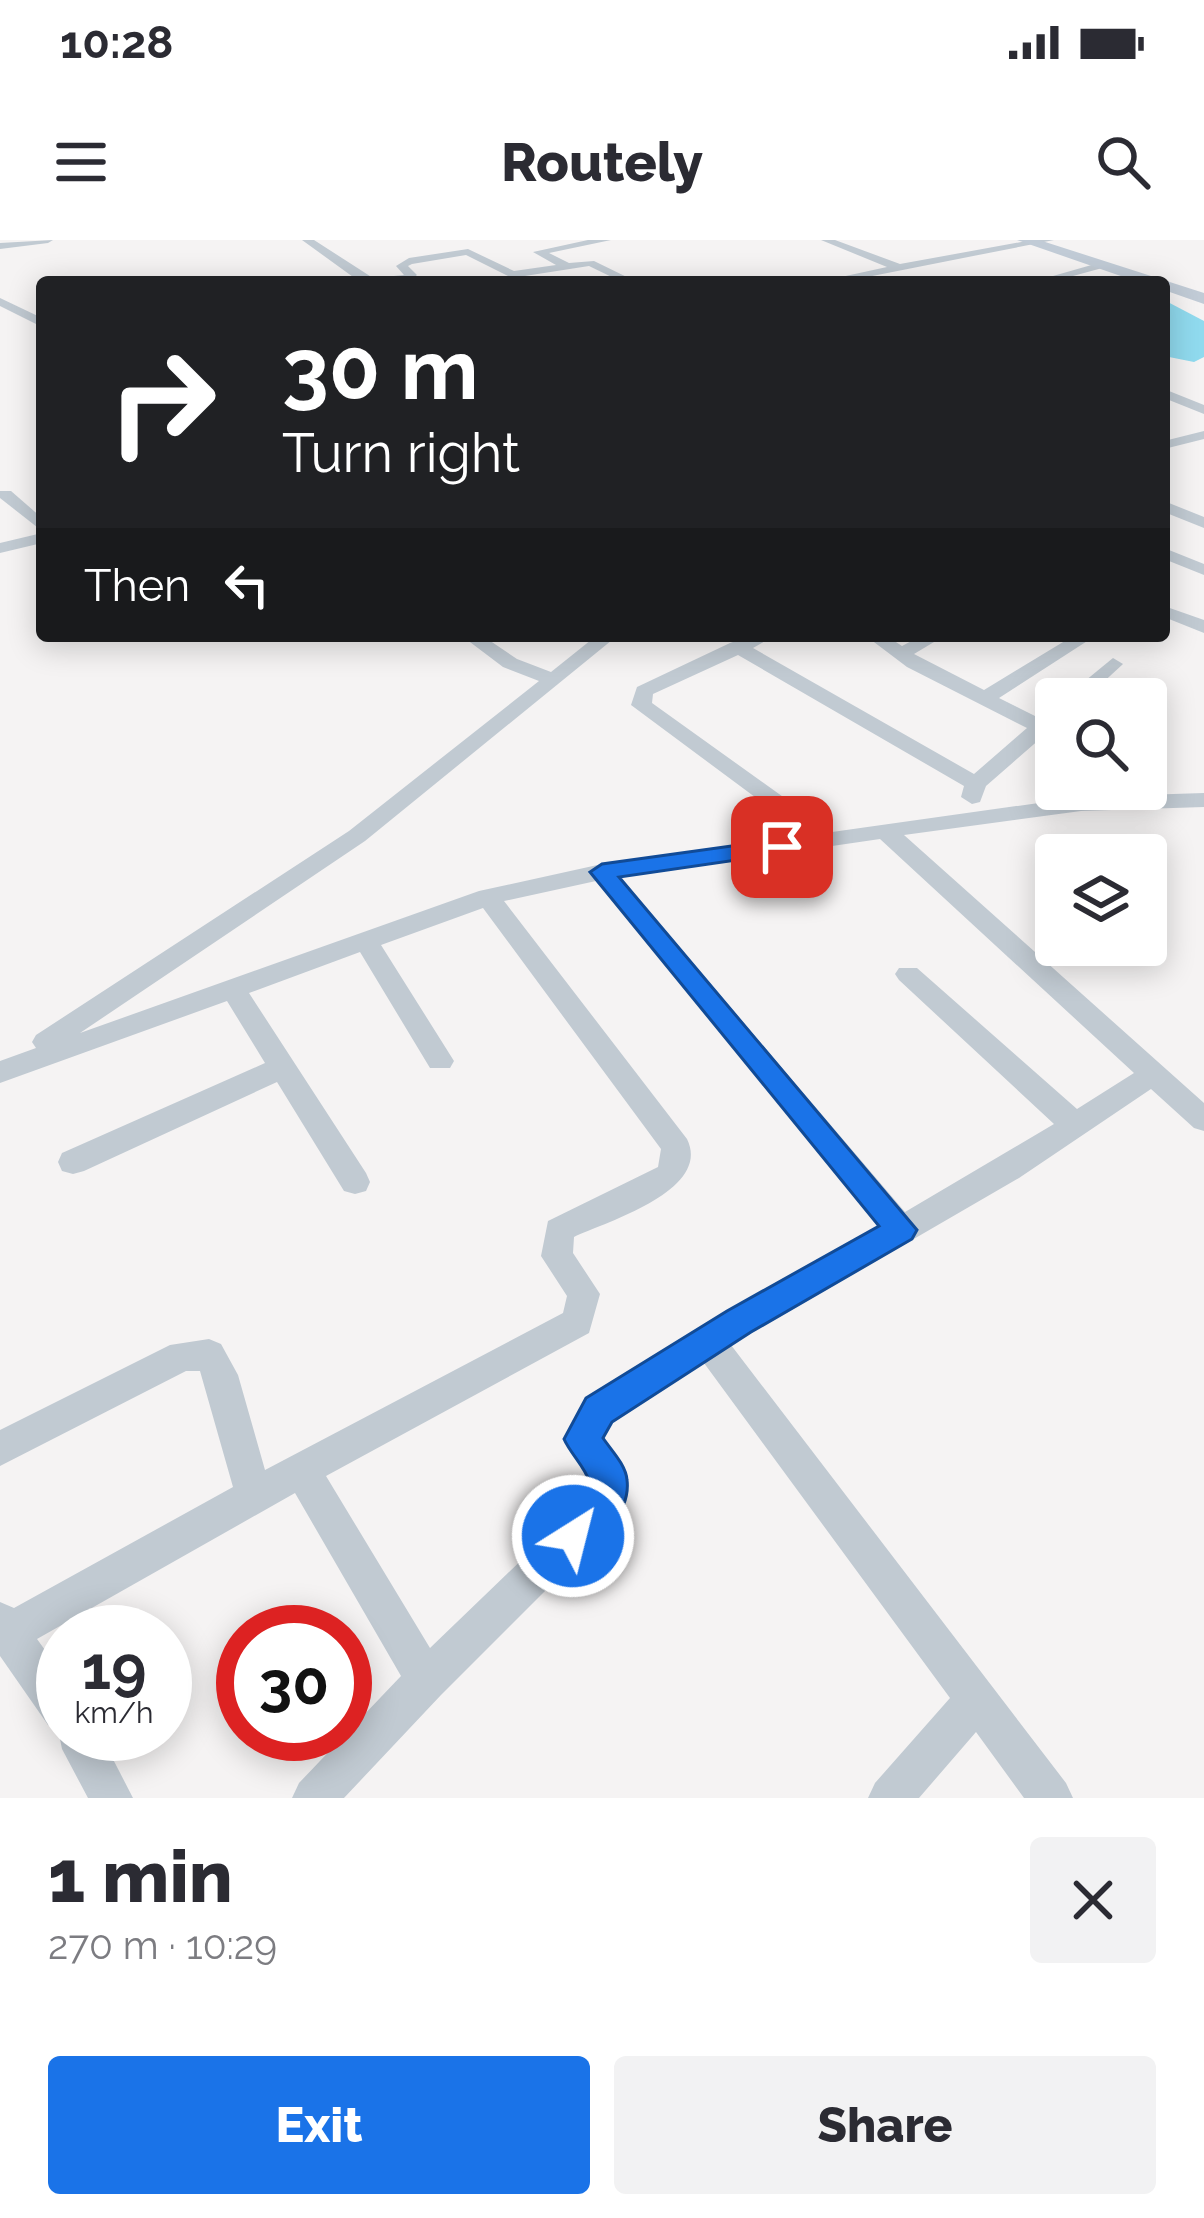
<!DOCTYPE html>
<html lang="en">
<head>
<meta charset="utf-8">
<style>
  body { margin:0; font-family:Raleway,sans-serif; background:#f2f2f3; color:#2b2b33; height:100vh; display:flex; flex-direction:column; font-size:45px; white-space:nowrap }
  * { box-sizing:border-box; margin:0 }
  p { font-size:39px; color:#7c7c81 }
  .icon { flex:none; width:66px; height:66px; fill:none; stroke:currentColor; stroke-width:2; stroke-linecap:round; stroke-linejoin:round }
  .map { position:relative; height:1558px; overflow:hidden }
  .drawer { display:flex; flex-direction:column; background:#fff; flex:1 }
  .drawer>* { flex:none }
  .hud { position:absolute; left:36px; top:36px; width:1134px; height:366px; border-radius:12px; box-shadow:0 6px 30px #0003; background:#202124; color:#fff; overflow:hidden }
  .buttons { position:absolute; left:1035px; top:438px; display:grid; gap:24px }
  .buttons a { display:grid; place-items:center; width:132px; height:132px; border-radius:12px; background:#fff; box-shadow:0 6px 30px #0003; font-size:60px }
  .speed { position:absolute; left:36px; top:1365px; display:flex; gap:24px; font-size:60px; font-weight:700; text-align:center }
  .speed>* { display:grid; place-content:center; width:156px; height:156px; border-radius:50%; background:#fff; box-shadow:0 6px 30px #0003; line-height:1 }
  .speed small { font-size:30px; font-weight:400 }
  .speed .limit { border:18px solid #d22; background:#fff; color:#111 }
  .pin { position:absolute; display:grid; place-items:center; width:102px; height:102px; color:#fff; margin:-51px; border-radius:24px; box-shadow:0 6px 18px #0006 }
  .me { position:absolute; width:132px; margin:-66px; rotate:36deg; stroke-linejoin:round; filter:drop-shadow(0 0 9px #0008) }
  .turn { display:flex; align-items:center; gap:42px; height:252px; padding:0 48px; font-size:54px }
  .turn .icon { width:156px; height:156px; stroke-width:2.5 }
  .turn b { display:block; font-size:84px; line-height:102px }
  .then { display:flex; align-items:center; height:114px; padding:0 48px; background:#0003; gap:24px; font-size:45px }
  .round { display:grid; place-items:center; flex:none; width:126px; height:126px; border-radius:12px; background:#f2f2f3 }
  .summary { display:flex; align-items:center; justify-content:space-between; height:204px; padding:0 48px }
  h1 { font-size:72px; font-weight:800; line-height:90px }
  .primary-button { display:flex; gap:24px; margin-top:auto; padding:24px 48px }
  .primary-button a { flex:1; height:138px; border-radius:12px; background:#1a73e8; color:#fff; font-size:48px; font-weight:800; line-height:138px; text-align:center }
  .primary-button a+a { background:#f2f2f3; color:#2b2b33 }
  .status { display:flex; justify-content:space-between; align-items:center; height:84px; padding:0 60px; background:#fff; direction:ltr }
  .status svg { height:33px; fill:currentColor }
  header { display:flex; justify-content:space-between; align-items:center; height:156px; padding:0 48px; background:#fff; font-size:54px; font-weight:800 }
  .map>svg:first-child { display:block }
  .water { fill:#90daee }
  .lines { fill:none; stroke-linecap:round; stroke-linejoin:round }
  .street { fill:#c1cad2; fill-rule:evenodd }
  .secondary { fill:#c1cbd6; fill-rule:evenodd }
  .route { fill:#1a73e8; stroke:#114b97; stroke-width:3 }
</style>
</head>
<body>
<div class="status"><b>10:28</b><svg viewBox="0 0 49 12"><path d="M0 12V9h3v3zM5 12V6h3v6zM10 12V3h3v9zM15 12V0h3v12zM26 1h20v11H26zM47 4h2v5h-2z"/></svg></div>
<header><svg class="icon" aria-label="menu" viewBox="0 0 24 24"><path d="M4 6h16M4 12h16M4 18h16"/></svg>Routely<svg class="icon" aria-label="search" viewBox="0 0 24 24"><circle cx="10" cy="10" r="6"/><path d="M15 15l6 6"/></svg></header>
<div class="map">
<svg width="1204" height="1558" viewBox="0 0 1204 1558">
  <rect width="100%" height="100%" fill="#f5f3f3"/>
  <path class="water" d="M1164,60L1204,81V117L1194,122L1164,116Z"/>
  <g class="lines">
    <g class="street">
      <path d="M53,0L48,3L0,9V3Z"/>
      <path d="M302,0H314L373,38L404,35L396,26L409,18L468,9L514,31L556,25L533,12L588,0H611L549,13L569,23L594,21L637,42H622L589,26L512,38L466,15L412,24L408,26L417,35L411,40L360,42Z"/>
      <path d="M821,0H835L900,24L1032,0H1054L842,42H818L887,27Z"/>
      <path d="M1102,22L1106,27L1051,42H1032Z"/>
      <path d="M0,58L42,78V87L0,66Z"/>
      <path d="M1164,149L1204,165V174L1164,158Z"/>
      <path d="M1204,191V199L1164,209V201Z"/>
      <path d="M0,251H11L42,278V291L0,258Z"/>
      <path d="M1164,261L1204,277V288L1164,272Z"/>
      <path d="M42,293V303L0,313V303Z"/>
      <path d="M1164,308L1204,324V335L1164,319Z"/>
      <path d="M1164,366L1204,380V393L1164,377Z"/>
      <path d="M462,396H483L517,419L551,432L596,396H617L365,601L80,793L479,651L602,624L806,595L631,465L637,447L730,403L750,396H774L753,408L974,534L1027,488L907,427L866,396H887L902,406L921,396H944L914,414L984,450L1073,396H1095L999,458L1039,478L1056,468V485L986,546L980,562L972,564L961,557L964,546L738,415L653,454L652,463L832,592L1081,557L1204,553V567L1081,571L904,595L1204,863V891L1194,888L1151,849L1019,938L731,1105L1066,1543L1073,1558H1024L976,1492L919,1558H868L875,1543L950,1458L704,1123L612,1182L602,1198L627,1238L612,1284L441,1455L344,1558H292L299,1543L401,1436L295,1253L37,1399L63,1435V1494H100L133,1558H88L62,1509L58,1489L48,1485L0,1416V1362L14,1368L233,1247L200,1131H186L0,1226V1190L170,1105L209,1099L221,1104L238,1135L265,1230L563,1073L567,1056L541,1016L548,981L658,927L661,909L483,668L381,705L454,821L450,828H430L360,712L249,753L366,933L370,942L366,951L355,954L344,951L277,842L84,931L73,934L62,931L58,922L62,913L265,823L227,761L0,843V821L36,808L32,802L36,795L349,591L539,441L503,427ZM880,599L1134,833L1077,869L917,728H899L895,734L899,740L1054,884L905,972L619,637ZM596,641L879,986L727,1071L586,1158L564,1200L590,1241L584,1260L430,1408L326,1236L589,1093L600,1054L573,1013L574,997C609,981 712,950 687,899L504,661Z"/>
      <path d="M1113,418L1123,424L1085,459H1063Z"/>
    </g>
    <path class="secondary" d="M1017,0H1039L1204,53V64L1164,50V42H1138Z"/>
  </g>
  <path class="route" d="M782,599L791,601V612L619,637L917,990L912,999L751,1092L612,1182L603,1198C611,1210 626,1225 627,1240C631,1271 599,1305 573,1316L560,1310L554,1296C561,1280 594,1259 589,1241C585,1227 570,1213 564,1199L586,1158L727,1071L879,986L590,632L602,624Z"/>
</svg>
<div class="buttons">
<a><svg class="icon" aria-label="search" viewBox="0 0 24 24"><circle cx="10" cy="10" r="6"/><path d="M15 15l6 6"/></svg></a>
<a><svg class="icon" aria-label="layers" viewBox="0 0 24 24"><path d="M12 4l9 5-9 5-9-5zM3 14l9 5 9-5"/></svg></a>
</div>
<div class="speed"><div>19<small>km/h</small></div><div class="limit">30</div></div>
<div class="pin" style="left:782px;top:607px;background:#d93025"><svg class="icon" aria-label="arrive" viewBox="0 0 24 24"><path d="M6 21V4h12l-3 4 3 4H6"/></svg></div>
<svg class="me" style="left:573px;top:1296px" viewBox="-20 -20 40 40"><circle r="17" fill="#1a73e8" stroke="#fff" stroke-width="3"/><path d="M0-11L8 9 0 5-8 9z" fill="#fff"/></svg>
<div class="hud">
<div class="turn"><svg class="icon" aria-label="right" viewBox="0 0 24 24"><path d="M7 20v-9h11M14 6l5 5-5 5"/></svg><div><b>30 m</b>Turn right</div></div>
<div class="then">Then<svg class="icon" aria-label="left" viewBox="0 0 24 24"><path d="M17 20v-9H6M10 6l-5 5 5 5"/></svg></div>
</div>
</div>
<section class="drawer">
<div class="summary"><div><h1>1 min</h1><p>270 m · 10:29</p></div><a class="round"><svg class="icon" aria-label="close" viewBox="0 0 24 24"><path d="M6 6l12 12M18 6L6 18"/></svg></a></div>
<div class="primary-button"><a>Exit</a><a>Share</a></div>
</section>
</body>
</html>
